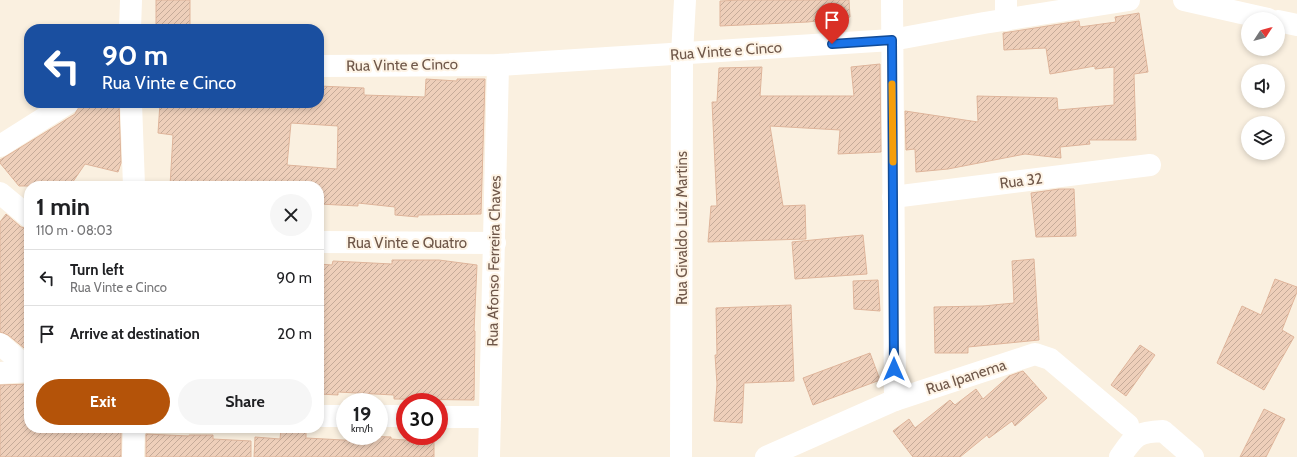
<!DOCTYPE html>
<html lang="en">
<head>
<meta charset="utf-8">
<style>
  body { margin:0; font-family:Cabin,sans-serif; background:#f6f6f6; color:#202124; height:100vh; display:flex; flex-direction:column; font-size:15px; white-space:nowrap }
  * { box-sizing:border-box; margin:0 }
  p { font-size:13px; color:#757577 }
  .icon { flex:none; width:22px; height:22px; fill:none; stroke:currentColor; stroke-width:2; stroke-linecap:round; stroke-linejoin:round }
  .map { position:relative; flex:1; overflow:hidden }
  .details { position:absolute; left:24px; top:181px; width:300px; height:252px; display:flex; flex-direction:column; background:#fff; border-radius:16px; box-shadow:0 2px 6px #0003 }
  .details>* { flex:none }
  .banner { position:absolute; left:24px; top:24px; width:300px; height:84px; border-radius:16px; box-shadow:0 2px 6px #0003; background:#1a4fa0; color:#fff; overflow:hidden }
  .needle { width:26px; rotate:54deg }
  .controls { position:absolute; left:1241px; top:12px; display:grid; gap:8px }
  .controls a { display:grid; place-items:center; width:44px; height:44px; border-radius:50%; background:#fff; box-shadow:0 2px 6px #0003; font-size:20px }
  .speed { position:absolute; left:336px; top:393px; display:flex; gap:8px; font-size:20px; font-weight:700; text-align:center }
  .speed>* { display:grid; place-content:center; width:52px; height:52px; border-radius:50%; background:#fff; box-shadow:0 2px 6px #0003; line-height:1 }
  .speed small { font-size:10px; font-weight:400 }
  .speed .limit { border:6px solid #d22; background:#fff; color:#111 }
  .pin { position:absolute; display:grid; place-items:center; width:34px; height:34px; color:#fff; margin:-41px -17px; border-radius:50% 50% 50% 0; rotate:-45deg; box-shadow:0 0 4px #0007 }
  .pin .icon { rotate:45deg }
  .me { position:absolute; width:44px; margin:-22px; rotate:0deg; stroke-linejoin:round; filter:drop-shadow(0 0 3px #0008) }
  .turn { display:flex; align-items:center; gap:14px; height:84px; padding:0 12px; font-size:18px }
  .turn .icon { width:52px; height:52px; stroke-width:2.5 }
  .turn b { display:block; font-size:28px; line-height:34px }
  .round { display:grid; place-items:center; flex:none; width:42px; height:42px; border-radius:21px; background:#f6f6f6 }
  .headline { display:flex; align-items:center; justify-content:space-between; height:68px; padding:0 12px }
  h1 { font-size:24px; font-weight:700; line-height:30px }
  .primary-button { display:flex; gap:8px; margin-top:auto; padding:8px 12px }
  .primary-button a { flex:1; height:46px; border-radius:24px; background:#b45309; color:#fff; font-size:16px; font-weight:700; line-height:46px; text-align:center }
  .primary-button a+a { background:#f6f6f6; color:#202124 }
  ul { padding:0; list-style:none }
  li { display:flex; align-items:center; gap:12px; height:56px; padding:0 12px; border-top:1px solid #e0e0e0 }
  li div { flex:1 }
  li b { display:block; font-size:15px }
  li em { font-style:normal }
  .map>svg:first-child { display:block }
  .building { fill:url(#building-hatch); stroke:#dfb59b; fill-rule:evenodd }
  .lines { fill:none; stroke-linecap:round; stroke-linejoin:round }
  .minor { stroke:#fff; stroke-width:22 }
  .route-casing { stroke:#114b97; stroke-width:10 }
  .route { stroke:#1a73e8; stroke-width:7 }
  .slow { stroke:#f59e0b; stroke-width:7 }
  .labels { text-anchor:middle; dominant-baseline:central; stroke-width:4; stroke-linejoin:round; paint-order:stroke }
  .street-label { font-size:15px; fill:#6f5749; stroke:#fef4e6 }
</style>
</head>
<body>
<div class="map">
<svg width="1297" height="457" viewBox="0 0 1297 457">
  <defs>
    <pattern id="building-hatch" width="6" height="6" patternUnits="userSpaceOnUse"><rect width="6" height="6" fill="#eecfba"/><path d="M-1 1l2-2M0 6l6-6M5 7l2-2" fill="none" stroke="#c5ab99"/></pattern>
  </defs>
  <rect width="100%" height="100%" fill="#faf0e0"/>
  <g class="building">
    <rect x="156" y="0" width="34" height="29"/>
    <path d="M740,0H849L850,17L808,22L720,26V1Z"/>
    <path d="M1139,13L1148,72L1134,74L1136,140H1089L1090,144L1060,147L1061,158L1025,154L948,169L916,172L915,149L906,150L905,111L978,122L977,96L1057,98L1058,110L1114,105V67L1095,69V66L1050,74L1046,48L1004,50L1003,33L1079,21L1080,27L1116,22L1115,17Z"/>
    <path d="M880,64L881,152L838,154L840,130L770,126L783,206L805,205L806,239L708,242L711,206H717L712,102H717L719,68L762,67L760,96H854L851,67Z"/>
    <path d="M426,79L457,81V79H485L481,214L418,215V217L395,215V207L358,203V206L319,204V186H170L173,135L158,133L160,103H279L312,107V103H319V86L364,88V95L425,97ZM291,123L338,126L337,169L287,165Z"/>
    <path d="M89,103H119L121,163L118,172L85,164L70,186H19L0,163V160L75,114L80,104Z"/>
    <path d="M1059,189H1074L1076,236L1036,237L1031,193Z"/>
    <path d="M6,214L21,227L29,229V352L8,335L0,332V222Z"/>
    <path d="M863,235L867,274L795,279L792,242Z"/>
    <path d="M1034,259L1039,340L968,347V353H935L934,307L983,306L1014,303L1012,261Z"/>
    <path d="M392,260H439L477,265L474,331H475L474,400L394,399V395L338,392V395L319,394V264L332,265L333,261L392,264Z"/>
    <path d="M1275,279L1297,287V292L1282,330L1294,337L1264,390L1217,363L1242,306L1261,315Z"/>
    <path d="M878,280L880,311L854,309L853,281Z"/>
    <path d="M791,305L794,381L744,383L742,423L714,421L717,384L715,355H717L716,308Z"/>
    <path d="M1140,345L1155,355L1126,396L1111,385Z"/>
    <path d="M870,353L880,380L813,405L803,378Z"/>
    <path d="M1023,371L1047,398L1015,426L1012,421L989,438L987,435L960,457H913L893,431L909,419L915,428L950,400L955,405L976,389L983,399L1009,376Z"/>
    <path d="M29,384V428L121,431V457H0V385Z"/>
    <path d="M1264,409L1285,419L1266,457H1240Z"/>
    <path d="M281,429L306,430V438L362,441V436L391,437V439L434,442V457H254L255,437L280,439Z"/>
    <path d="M146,434L189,436V435H213V439L251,441V457H146Z"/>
  </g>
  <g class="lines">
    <g class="minor">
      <path d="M892,0L895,400"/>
      <path d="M1006,0V20"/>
      <path d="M1184,0L1268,19"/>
      <path d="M1278,21L1297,25"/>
      <path d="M130,29L131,0"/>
      <path d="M319,66L498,65L892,40L984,23L1129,0"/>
      <path d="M131,103L134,186"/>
      <path d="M0,146L68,103"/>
      <path d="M0,193L29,217"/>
      <path d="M893,197L1150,165"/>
      <path d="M319,242L495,243"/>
      <path d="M0,344L29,369"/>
      <path d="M0,373L29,371"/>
      <path d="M319,416H345"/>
      <path d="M379,416H405"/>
      <path d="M439,417H490"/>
      <path d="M133,457L134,428"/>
      <path d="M489,457L498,65"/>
      <path d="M681,457L682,54L685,0"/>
      <path d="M766,457L895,400L1035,354L1050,359L1128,425"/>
      <path d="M1120,457C1135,436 1136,432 1163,431L1193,457"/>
    </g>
  </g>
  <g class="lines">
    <g class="route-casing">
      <path id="route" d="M832,44L892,40L894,369"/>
    </g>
    <use href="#route" class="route"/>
    <path class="slow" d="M892,84L893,162"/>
  </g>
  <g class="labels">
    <g class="street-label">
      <text transform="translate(726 51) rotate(-4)">Rua Vinte e Cinco</text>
      <text transform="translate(402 65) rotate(-1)">Rua Vinte e Cinco</text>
      <text transform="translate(1021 181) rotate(-7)">Rua 32</text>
      <text transform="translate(682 228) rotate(-90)">Rua Givaldo Luiz Martins</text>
      <text x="407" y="243">Rua Vinte e Quatro</text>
      <text transform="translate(494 261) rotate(-89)">Rua Afonso Ferreira Chaves</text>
      <text transform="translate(966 377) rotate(-18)">Rua Ipanema</text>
    </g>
  </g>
</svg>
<div class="controls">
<a><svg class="needle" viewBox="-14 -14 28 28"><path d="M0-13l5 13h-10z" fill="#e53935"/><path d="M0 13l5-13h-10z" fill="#757577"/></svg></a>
<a><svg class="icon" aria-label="sound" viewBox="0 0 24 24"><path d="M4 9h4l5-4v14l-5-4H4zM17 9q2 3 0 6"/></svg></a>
<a><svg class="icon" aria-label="layers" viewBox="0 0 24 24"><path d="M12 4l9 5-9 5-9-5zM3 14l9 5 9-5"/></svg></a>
</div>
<div class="speed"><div>19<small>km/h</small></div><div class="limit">30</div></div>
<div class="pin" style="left:832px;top:44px;background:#d93025"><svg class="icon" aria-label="arrive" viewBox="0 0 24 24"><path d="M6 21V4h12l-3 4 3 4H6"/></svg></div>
<svg class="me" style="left:894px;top:369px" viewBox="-20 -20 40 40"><path d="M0-17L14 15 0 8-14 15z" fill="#1a73e8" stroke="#fff" stroke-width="4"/></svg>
<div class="banner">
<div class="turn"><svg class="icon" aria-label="left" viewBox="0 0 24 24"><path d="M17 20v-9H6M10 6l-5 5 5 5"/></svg><div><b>90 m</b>Rua Vinte e Cinco</div></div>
</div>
<section class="details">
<div class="headline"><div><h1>1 min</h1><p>110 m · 08:03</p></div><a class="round"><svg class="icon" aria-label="close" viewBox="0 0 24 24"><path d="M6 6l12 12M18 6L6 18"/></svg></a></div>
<ul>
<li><svg class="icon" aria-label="left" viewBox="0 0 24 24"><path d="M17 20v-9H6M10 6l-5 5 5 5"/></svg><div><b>Turn left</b><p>Rua Vinte e Cinco</p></div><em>90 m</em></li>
<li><svg class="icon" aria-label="arrive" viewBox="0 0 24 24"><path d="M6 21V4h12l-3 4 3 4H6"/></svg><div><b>Arrive at destination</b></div><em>20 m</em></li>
</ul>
<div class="primary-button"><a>Exit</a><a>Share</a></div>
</section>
</div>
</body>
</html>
